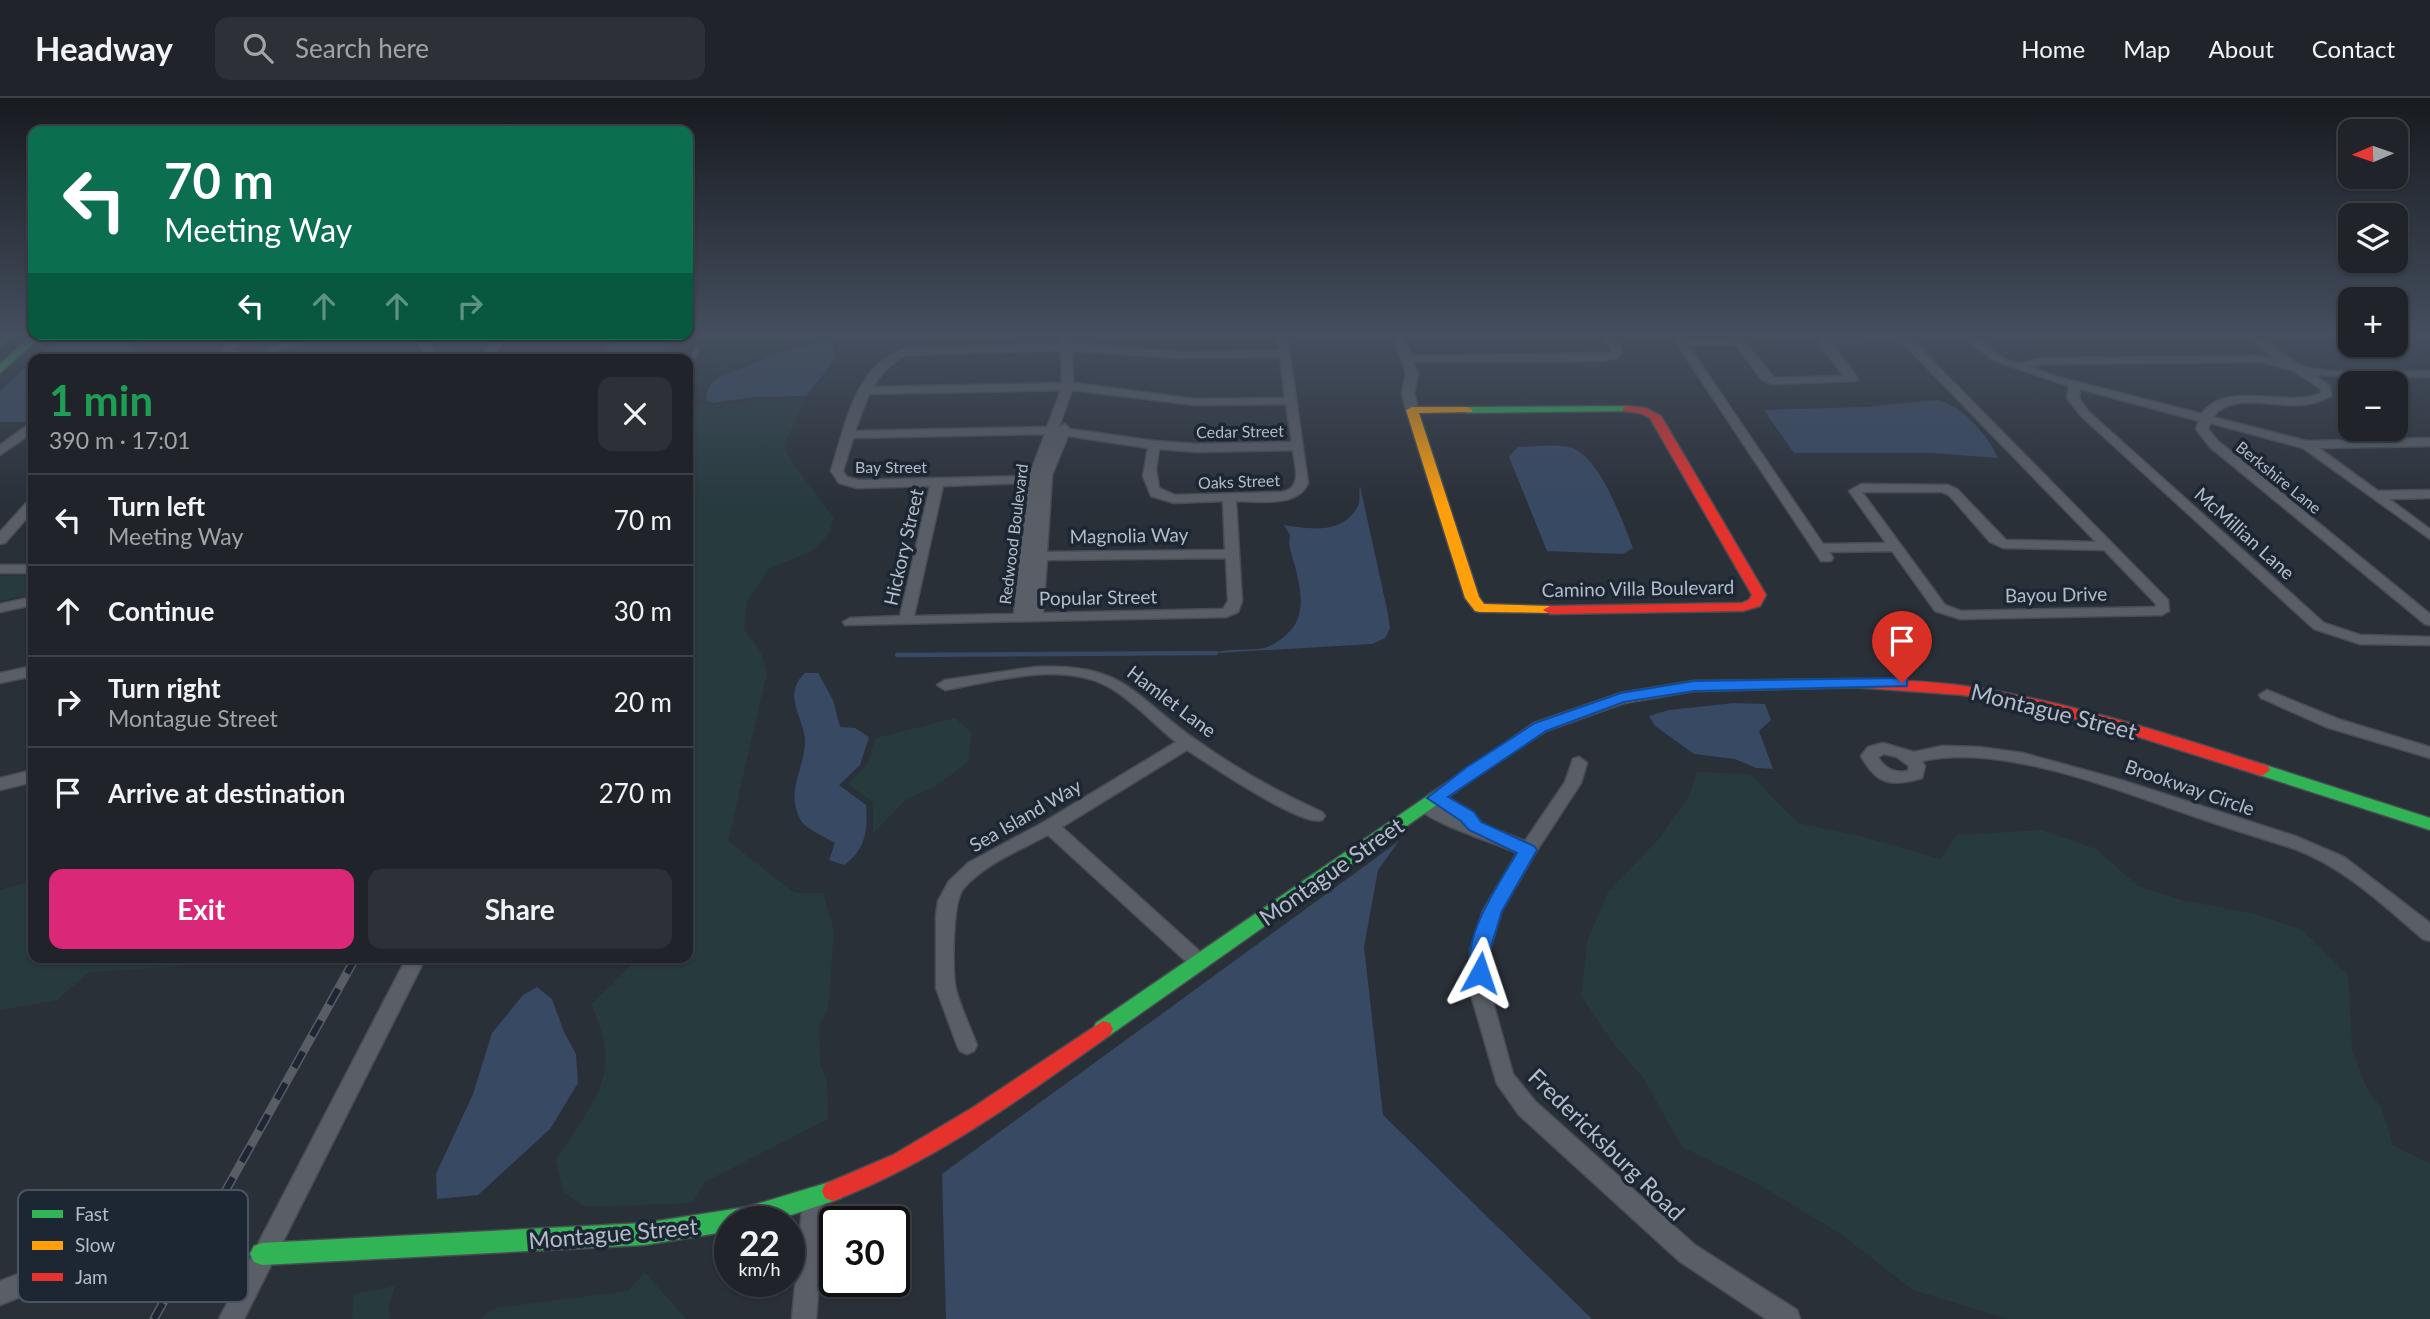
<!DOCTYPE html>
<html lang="en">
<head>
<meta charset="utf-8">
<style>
  body { margin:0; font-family:Lato,sans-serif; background:#2d3036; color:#f1f3f6; height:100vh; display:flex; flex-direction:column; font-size:26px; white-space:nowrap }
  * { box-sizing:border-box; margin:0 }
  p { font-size:23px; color:#a2a4a8 }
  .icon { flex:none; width:38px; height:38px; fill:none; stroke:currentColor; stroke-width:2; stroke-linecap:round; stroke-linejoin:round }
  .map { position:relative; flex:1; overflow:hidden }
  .details { position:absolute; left:28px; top:256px; width:665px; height:609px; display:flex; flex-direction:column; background:#20242a; border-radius:14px; box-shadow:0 2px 5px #0004,0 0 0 2px #3d4147 }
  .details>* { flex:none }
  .banner { position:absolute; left:28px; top:28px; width:665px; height:214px; border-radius:14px; box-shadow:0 2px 5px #0004,0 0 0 2px #3d4147; background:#0b6e4f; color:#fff; overflow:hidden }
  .needle { width:46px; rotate:268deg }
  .buttons { position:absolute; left:2338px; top:21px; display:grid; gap:14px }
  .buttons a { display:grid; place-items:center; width:70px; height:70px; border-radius:14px; background:#20242a; box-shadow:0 2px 5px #0004,0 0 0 2px #3d4147; font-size:35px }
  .speed { position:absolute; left:714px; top:1108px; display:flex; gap:14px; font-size:35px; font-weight:700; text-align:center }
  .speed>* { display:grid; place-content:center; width:91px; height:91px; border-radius:50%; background:#20242a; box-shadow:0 2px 5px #0004,0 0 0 2px #3d4147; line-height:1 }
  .speed small { font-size:18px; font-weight:400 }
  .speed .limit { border:4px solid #111; border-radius:10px; background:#fff; color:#111 }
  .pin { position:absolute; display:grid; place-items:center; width:60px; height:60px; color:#fff; margin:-72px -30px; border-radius:50% 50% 50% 0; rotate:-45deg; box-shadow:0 0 7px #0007 }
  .pin .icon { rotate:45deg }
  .me { position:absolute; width:77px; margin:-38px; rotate:5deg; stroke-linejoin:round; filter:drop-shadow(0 0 5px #0008) }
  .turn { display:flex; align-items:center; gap:24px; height:147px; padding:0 21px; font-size:32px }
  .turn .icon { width:91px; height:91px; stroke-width:2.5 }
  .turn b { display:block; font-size:49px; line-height:60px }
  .lanes { display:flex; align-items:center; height:66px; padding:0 21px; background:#0003; justify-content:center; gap:35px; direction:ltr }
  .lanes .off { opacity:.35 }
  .round { display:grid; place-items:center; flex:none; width:74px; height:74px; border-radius:14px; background:#2d3036 }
  .head { display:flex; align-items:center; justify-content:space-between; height:119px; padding:0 21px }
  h1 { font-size:42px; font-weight:700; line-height:52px; color:#1e9e55 }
  .primary-button { display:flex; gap:14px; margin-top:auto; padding:14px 21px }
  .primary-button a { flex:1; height:80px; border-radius:14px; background:#db2777; color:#fff; font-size:28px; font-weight:700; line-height:80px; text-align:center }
  .primary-button a+a { background:#2d3036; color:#f1f3f6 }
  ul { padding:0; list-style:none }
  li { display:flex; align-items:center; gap:21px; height:91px; padding:0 21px; border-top:2px solid #3d4147 }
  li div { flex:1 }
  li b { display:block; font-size:26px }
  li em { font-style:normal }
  header { display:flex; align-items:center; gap:42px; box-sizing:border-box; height:98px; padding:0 35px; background:#20242a; border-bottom:2px solid #3d4147 }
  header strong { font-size:33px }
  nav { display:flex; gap:38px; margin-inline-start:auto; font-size:24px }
  .search { width:490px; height:63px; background:#2d3036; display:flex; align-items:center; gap:18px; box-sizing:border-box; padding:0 24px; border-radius:14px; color:#a2a4a8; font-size:26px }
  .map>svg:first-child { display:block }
  .green { fill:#273a3e }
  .water { fill:#384963 }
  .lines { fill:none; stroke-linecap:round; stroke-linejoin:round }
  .stream { stroke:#384963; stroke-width:4.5 }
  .street-casing { stroke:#484c53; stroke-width:3 }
  .fast-casing { stroke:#484c53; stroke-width:3 }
  .slow-casing { stroke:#484c53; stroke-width:3 }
  .jam-casing { stroke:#484c53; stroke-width:3 }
  .street { fill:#5a5e66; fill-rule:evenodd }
  .fast { fill:#30b455; fill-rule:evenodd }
  .slow { fill:#ff9f0a; fill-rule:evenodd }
  .jam { fill:#e5322d; fill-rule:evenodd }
  .rail-far1-casing { stroke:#595d64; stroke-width:5 }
  .rail-casing { stroke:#595d64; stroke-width:9 }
  .rail-far1 { stroke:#1d2633; stroke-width:3.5; stroke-dasharray:10; stroke-linecap:butt }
  .rail { stroke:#1d2633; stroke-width:6; stroke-dasharray:18; stroke-linecap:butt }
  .route { fill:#1a73e8; stroke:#114b97; stroke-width:2 }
  .labels { text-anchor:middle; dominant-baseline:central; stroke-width:7; stroke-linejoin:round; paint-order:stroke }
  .far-street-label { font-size:16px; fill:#b4bcc9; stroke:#1d2633 }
  .street-label { font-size:19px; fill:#b4bcc9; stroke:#1d2633 }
  .near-street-label { font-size:23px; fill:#b4bcc9; stroke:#1d2633 }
  .key { fill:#1d2633; stroke:#4a5360; stroke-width:2 }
  .key-label { font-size:19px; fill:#b4bcc9 }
</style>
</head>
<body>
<header>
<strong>Headway</strong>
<div class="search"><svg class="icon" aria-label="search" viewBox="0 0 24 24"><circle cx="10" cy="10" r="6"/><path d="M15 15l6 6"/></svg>Search here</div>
<nav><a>Home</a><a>Map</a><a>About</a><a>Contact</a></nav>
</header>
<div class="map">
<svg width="2430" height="1221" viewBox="0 0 2430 1221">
  <rect width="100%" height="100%" fill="#2a3038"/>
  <g class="green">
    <path d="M719,238H727L728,243L772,241L780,249L719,275C708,261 711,253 719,238Z"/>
    <path d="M790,300H805L784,348L792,364L834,420L829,436L812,453L769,471L747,504L744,531L761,554L767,575L728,743L795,795H823L834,832L828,911L819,928L820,966L827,982L828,1021L705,1084L692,1105L586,1109L563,1094L556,1062C593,1003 625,978 591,906L640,859H688V311L704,305L712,307Z"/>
    <path d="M33,477V496L0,503V478Z"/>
    <path d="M955,620L972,635L968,664L933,690L906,701L873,736V704L848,686L867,667L876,640Z"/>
    <path d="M1697,674L1750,676L1798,725L1861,738L1940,761L1957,737L2041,732L2096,751L2138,788L2182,802L2255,816L2301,831L2348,877L2352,952L2368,993L2381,1009L2393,1047L2430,1066V1221H2008L1913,1192L1842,1137L1760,1087L1682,1049L1644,981L1614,946L1581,898L1588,841L1608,794L1659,741L1689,698Z"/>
    <path d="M33,783V859H214L205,864L174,869L89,874L57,902L0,912V792Z"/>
    <path d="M645,1174L686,1221H480L495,1210L628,1193Z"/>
    <path d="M395,1188L388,1210L390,1221H352L354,1196Z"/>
  </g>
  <g class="water">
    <path d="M62,237H174L141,241L131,249L138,252L126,261H36Z"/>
    <path d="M618,237H674L659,261H600L602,254Z"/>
    <path d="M829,245L833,248L835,261L806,298L755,299L712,305L706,302C707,278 727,276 747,268C777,256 794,247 829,245Z"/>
    <path d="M33,263V324H0V293Z"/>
    <path d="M1938,302C1963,309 1988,337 1998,360L1932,355H1794L1764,312L1864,309Z"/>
    <path d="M1518,349C1534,349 1557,345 1572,350C1601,361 1622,422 1633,450L1623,456L1547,453L1509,359Z"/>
    <path d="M1360,388L1388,516L1390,531L1385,540L1372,546L1216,555C1222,551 1245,552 1257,551C1269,550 1277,545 1286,537C1313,514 1296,476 1289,446L1290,437L1284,427C1309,431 1343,437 1358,408C1361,401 1358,394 1360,388Z"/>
    <path d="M805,575H818L833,602L840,629L855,630L869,639L860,667L839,687L866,707C868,731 866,752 844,767L829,762L835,745C826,739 805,731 800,721C785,692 806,668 805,641C803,619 782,596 805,575Z"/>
    <path d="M1734,605L1765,606L1771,622L1759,633L1773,671L1756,670L1735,661L1694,656L1655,628L1649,618L1669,612Z"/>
    <path d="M1399,743L1378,772L1364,849L1383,1017L1592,1221H946L942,1076Z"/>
    <path d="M537,889L552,901L564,934L576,956L578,985L550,1031L478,1097L437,1101L436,1076L473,996L492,935L523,897Z"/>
  </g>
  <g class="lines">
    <path class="stream" d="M897,557L1216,555"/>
    <g class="street-casing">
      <g id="street">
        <path d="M240,237H254L239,245L233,252C247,260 264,251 276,258L273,261C256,261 234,265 222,252L231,241Z"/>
        <path d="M313,237H330L272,253L267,250Z"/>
        <path d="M413,237H423L433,253L428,261H417L423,253Z"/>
        <path d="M488,237H498L501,247L491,261H480L491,247Z"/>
        <path d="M775,237H785V238L780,241Z"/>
        <path d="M1061,237H1071L1072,246L1181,254L1279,253L1277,237H1287L1308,385C1298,410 1258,403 1236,403L1242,503L1238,514L1226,519L845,527L843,524L850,520L900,518L930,388L857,390L839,385L831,373C845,329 855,266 905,251L1061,246ZM1061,252L1062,285L873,289C882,274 891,265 907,257ZM1072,253L1181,260L1280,259L1285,300L1195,301L1073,285ZM1061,292L1047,329L855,333L869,296ZM1072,292L1195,307L1286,306L1292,344L1198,346L1155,343L1070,331L1065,326L1059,329ZM1045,336L1029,378L858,382L847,379L843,373L853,340ZM1068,338L1148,350L1143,378L1151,398L1174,405L1223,403L1225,452L1047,454L1052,377ZM1159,351L1198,354L1293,352C1295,368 1303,390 1282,394L1175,397L1159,390L1156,371ZM1027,385L1014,516L914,518L943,388ZM1226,460L1228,503L1223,511L1043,515L1047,462Z"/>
        <path d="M1393,237H1403L1411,258L1609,255L1612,253L1602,237H1612L1622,253L1617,260L1601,263L1413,264L1418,276L1414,295L1418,312L1412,315L1406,312L1402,295L1406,276Z"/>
        <path d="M1671,237H1681L1684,241H1731L1729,237H1739L1774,280L1844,278L1820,247L1822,239L1907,237L2168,502L2169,513L2162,517L1960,521L1935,513L1892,453L1829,454L1833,460L1831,463H1821ZM1901,243L2096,444L2006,442L1957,391L1948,387L1861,386L1849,393L1886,445L1823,446L1688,247H1736L1762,282L1772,286L1856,283L1858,281L1831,244ZM1862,394H1942L1949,397L1990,444L2003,450L2104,452L2156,506L2155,509L1961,513L1945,507Z"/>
        <path d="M1959,237C1984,237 1997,264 2020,265C2025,265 2036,261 2042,260L2260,258L2278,262L2244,237C2267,236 2280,258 2300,267C2325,278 2399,272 2430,273V279L2314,277L2330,288L2331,298C2320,304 2311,307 2299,307C2272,309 2231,294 2213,319L2307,343L2430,340V348L2319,350L2378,393L2430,392V400L2389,401L2430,431V441L2303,350L2210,325L2208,331L2218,343L2430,516V527L2425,526L2210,349L2196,331L2199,323L2080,291L2079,300L2089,314L2324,525L2360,537L2430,539V547L2360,546L2314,531L2081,318L2067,300L2069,288L1995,263ZM2260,264L2292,272L2321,291V295C2288,311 2225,281 2202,316L2054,278L2032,269L2042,266Z"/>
        <path d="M2396,289L2404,293V297H2396Z"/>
        <path d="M29,326H33V334L0,357V347Z"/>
        <path d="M33,402V413L5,445L0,446V434L28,403Z"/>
        <rect x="0" y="467" width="33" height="8"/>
        <path d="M33,499V507L0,514V506Z"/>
        <path d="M33,568V578L0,585V575Z"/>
        <path d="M1036,569C1125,565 1132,597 1196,642C1235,670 1278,694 1322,714L1325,718L1322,722C1301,729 1209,666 1187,652L1062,729L1206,859L1209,864L1206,869L1199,872L1192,869L1048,737C1020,752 984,766 963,791C952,805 952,874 956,892C961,910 970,929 977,947L974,953L967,956L960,953L957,947L936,890V818L938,803L949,783L968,765L1044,724L1176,644C1155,627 1137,607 1114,592C1066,561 997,583 945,592L937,587L945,582Z"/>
        <path d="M2267,592L2338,621L2430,649V660L2326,629L2261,600L2259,597Z"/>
        <path d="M1883,645L1914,654L1942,648L1979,649L2023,655L2121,682L2295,738L2344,759L2430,825V843L2423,841C2383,807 2345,770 2295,751C2261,740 2227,730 2193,718C2117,692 2002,645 1922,663L1925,668L1922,680C1891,689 1877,687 1861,658L1868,649ZM1884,656L1897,659L1909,668L1908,673C1895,676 1884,670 1878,659Z"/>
        <path d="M1579,659L1587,665L1581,685L1534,757L1501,814L1490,852L1491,897L1513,976L1535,1003L1695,1147L1797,1212L1800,1221H1766L1679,1163L1519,1017L1497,986L1471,897L1470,852L1483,813L1517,755C1496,745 1427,724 1416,708L1419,704L1429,703L1427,700L1430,696H1442L1473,714L1483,727L1525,743L1565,684L1573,661Z"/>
        <path d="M33,672V684L0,692V680Z"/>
        <path d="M407,859H426L244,1221H219Z"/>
        <path d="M814,1091L822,1094L825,1101L816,1221H792L803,1101L806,1094Z"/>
        <path d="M134,1152L142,1155L146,1163L142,1171L134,1174L74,1177L0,1207V1183L74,1155Z"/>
      </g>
    </g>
    <g class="fast-casing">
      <g id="fast">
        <path d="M4,237H15L0,249V240Z"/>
        <path d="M32,237H43L0,275V266Z"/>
        <path d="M1627,308L1631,309V313L1467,315L1461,312L1467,309Z"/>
        <path d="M1493,653L1499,655L1501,659L1499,663L1110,937L1103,939L1096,937L1093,931L1096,925Z"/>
        <path d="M2262,666L2430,720V732L2256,676L2254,672Z"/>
        <path d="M833,1083L841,1086L844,1093L841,1100L833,1103L770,1124H730V1133L644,1147L262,1167L254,1164L250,1156L254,1148L262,1145L644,1125L747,1109Z"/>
      </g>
    </g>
    <g class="slow-casing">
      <g id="slow">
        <path d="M1467,309L1473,312L1471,314L1419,315L1479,499L1484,506L1550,508L1557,512L1555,515L1480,514L1475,513L1465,500L1406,312L1412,309Z"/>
        <path d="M1858,581L1866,586L1863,589L1694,593L1624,605L1546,633L1499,663H1487L1485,659L1534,625L1621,595L1694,583Z"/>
      </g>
    </g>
    <g class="jam-casing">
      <g id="jam">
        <path d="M1627,308L1646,310L1661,318L1766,497L1760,508L1743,513L1550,516L1543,512L1550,508L1742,505L1749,502L1752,497L1650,320L1640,315L1623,313V309Z"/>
        <path d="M1858,581C1894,582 1929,583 1964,588C2068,603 2168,636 2268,668L2270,672L2262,678L2107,629L2013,606L1963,597L1853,589L1850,586Z"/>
        <path d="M1103,923L1110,925L1113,931L1110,937C1021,1000 935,1064 833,1103L825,1100L822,1093L825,1086L893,1057L972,1010Z"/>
      </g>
    </g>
    <use href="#street" class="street"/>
    <use href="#fast" class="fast"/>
    <use href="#slow" class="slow"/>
    <use href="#jam" class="jam"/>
    <g class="rail-far1-casing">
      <path id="rail-far1" d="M688,268L705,237"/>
    </g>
    <g class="rail-casing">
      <path id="rail" d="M154,1221L356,859"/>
    </g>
    <use href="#rail-far1" class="rail-far1"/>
    <use href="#rail" class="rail"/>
  </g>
  <linearGradient id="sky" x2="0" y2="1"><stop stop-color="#171a1f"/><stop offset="0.58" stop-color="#444e5e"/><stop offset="1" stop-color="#444e5e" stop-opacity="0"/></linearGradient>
  <rect width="2430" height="408" fill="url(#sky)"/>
  <path class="route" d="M1902,580L1907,581V588L1694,593L1624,604L1546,633L1448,699L1474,714L1481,724L1534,748L1537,752L1502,813L1490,852L1487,880H1474C1456,846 1500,784 1517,755L1469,732L1461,723L1427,700L1467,669L1535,625L1621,595L1694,583Z"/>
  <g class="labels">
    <g class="far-street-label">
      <text transform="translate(1240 333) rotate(-1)">Cedar Street</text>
      <text x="891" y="368">Bay Street</text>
      <text transform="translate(2279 379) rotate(39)">Berkshire Lane</text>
      <text transform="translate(1239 383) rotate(-2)">Oaks Street</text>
      <text transform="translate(1013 436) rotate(-83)">Redwood Boulevard</text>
    </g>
    <g class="street-label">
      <text transform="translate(2245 435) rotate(42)">McMillian Lane</text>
      <text transform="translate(1129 437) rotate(-1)">Magnolia Way</text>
      <text transform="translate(903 449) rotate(-77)">Hickory Street</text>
      <text transform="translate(1638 490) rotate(-1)">Camino Villa Boulevard</text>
      <text transform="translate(2056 496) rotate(-1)">Bayou Drive</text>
      <text transform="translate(1098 499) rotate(-1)">Popular Street</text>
      <text transform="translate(1172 603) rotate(37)">Hamlet Lane</text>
      <text transform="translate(2190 689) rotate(19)">Brookway Circle</text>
      <text transform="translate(1025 717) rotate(-30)">Sea Island Way</text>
    </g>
    <g class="near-street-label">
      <text transform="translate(2054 613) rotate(14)">Montague Street</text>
      <text transform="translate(1331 773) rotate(-35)">Montague Street</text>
      <text transform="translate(1607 1046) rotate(44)">Fredericksburg Road</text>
      <text transform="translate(613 1135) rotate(-5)">Montague Street</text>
    </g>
  </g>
  <rect x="18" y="1092" width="230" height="112" rx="10" class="key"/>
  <rect x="32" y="1112" width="31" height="8" fill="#30b455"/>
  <rect x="32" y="1143" width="31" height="9" fill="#ff9f0a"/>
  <rect x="32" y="1175" width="31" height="8" fill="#e5322d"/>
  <g class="key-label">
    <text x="75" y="1123">Fast</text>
    <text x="75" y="1154">Slow</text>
    <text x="75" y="1186">Jam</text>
  </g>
</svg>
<div class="buttons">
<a><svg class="needle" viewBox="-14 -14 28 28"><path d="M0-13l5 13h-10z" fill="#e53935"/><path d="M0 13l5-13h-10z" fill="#a2a4a8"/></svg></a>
<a><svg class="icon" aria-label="layers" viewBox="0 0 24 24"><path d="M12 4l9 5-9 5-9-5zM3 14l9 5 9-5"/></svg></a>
<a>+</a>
<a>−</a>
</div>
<div class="speed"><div>22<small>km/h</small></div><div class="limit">30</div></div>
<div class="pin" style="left:1902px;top:585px;background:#d93025"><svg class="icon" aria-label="arrive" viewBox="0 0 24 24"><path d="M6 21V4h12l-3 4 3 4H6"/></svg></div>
<svg class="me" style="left:1480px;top:875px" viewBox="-20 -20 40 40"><path d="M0-17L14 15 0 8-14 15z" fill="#1a73e8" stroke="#fff" stroke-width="4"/></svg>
<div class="banner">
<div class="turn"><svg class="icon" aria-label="left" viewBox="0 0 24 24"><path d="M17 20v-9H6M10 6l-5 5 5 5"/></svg><div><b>70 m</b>Meeting Way</div></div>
<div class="lanes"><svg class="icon" aria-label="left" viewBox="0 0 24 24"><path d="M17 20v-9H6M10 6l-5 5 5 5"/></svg><svg class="icon off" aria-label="ahead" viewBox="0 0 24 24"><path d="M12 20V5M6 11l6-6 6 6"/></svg><svg class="icon off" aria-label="ahead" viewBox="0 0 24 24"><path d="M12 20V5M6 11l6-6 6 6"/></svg><svg class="icon off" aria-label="right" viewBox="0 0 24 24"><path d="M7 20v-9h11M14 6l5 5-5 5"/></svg></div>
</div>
<section class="details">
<div class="head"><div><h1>1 min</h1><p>390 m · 17:01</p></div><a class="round"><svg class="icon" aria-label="close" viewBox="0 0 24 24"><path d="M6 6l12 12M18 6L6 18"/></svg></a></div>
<ul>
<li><svg class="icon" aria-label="left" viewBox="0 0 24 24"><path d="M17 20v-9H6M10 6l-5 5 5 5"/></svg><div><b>Turn left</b><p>Meeting Way</p></div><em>70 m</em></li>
<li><svg class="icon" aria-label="ahead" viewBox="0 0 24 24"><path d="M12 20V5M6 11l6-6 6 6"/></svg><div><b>Continue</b></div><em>30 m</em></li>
<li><svg class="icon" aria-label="right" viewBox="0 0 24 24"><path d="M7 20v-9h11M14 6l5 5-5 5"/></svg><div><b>Turn right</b><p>Montague Street</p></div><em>20 m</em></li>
<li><svg class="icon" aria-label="arrive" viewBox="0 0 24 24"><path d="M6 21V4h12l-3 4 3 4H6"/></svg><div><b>Arrive at destination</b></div><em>270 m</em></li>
</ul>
<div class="primary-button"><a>Exit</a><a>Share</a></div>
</section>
</div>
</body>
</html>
